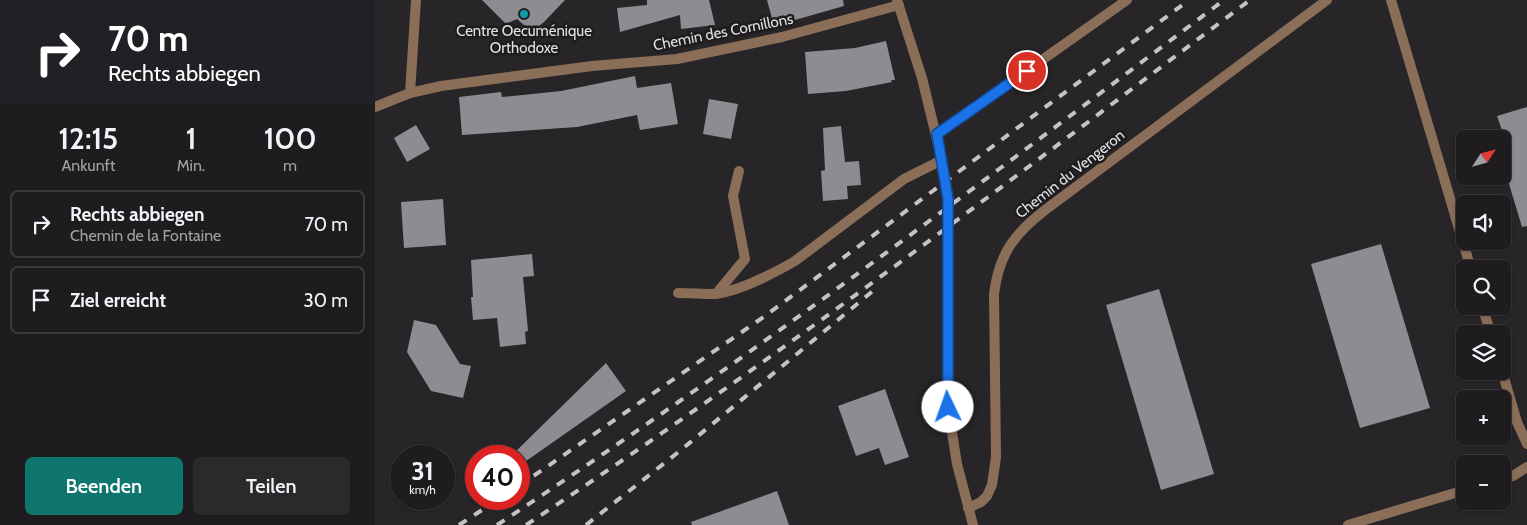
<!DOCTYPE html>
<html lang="de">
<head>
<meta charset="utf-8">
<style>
  body { margin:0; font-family:Cabin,sans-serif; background:#2b292b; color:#f1f3f6; height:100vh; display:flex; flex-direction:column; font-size:19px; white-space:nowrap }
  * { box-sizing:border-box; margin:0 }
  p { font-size:16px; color:#a1a1a4 }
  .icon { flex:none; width:28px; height:28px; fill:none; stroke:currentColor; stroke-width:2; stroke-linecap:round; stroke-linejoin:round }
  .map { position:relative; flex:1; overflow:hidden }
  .side { display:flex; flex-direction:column; background:#1e1c1e; width:375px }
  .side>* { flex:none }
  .hud { background:#202124; color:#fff; overflow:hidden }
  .needle { width:32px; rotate:54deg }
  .controls { position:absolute; left:1081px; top:130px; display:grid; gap:10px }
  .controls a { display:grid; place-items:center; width:55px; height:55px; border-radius:8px; background:#1e1c1e; box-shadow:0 1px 4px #0004,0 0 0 1px #3c3a3c; font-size:25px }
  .speed { position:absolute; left:15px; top:445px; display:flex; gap:10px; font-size:25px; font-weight:700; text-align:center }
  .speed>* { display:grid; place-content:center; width:65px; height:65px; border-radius:50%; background:#1e1c1e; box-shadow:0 1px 4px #0004,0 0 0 1px #3c3a3c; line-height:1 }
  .speed small { font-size:12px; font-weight:400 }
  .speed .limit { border:8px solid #d22; background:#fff; color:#111 }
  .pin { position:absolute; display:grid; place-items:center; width:42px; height:42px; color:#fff; margin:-21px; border:2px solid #fff; border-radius:50%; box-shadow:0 1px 5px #0007 }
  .me { position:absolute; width:55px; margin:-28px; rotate:357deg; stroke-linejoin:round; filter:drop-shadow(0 0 4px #0008) }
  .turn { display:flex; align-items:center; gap:18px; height:105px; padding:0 25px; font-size:22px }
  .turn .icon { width:65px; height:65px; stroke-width:2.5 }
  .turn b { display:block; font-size:35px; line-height:42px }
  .eta { display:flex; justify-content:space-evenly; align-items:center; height:85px; text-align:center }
  .eta b { font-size:30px; font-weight:600; line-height:35px }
  .cta { display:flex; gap:10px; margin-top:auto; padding:10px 25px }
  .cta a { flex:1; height:58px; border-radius:8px; background:#0f766e; color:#fff; font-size:20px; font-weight:600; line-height:58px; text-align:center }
  .cta a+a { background:#2b292b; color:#f1f3f6 }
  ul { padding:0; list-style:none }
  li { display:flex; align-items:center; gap:15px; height:68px; margin:0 10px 8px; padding:0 15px; border:2px solid #3c3a3c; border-radius:8px }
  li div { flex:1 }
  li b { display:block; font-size:19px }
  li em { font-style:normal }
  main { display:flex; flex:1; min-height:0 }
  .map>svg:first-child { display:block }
  .building { fill:#8e8c90 }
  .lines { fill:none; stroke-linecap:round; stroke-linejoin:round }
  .service { stroke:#8a6e58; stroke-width:10 }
  .pedestrian { stroke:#8a6e58; stroke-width:10 }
  .minor { stroke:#8a6e58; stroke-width:10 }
  .tertiary { stroke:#8a6e58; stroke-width:10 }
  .rail { stroke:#c4c2c4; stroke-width:4; stroke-dasharray:9 9; stroke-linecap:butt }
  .tertiary-bridge { stroke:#8a6e58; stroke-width:10 }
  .route-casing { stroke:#114b97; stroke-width:12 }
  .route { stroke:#1a73e8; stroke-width:9 }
  .culture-dot { fill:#0f9aa8; stroke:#1f1c1f; stroke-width:2 }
  .labels { text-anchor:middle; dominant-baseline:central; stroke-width:5; stroke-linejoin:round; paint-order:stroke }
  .poi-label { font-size:15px; fill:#e2e0e2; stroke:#1f1c1f }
  .street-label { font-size:15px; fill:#e2e0e2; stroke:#1f1c1f }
</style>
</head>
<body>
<main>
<section class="side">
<div class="hud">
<div class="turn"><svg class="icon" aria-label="right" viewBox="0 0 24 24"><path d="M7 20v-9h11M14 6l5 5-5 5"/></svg><div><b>70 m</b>Rechts abbiegen</div></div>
</div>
<div class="eta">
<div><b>12:15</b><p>Ankunft</p></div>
<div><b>1</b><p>Min.</p></div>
<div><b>100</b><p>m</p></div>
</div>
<ul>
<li><svg class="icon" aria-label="right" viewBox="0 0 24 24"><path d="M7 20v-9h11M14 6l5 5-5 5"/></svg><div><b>Rechts abbiegen</b><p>Chemin de la Fontaine</p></div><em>70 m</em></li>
<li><svg class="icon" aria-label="arrive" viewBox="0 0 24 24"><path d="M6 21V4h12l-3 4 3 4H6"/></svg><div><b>Ziel erreicht</b></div><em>30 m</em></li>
</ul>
<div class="cta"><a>Beenden</a><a>Teilen</a></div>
</section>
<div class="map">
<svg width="1152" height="525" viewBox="0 0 1152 525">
  <rect width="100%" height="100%" fill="#282528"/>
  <g class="building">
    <path d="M107,0H190L169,22L164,26L156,27L149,25L142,19L131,24Z"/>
    <path d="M272,0H334L340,25L306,29L305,15L245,32L242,8L272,5Z"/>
    <path d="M392,0H468L469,6L399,26Z"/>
    <path d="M511,41L520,80H516L517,82L471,91L433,94L430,52L480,48Z"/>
    <path d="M260,76L262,88L296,83L303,124L265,130L262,115L202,127L87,135L84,97L126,92L127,97L186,91Z"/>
    <path d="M334,99L363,104L356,139L328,134Z"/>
    <path d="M1152,107V226L1147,227L1128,164V133L1122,116Z"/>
    <path d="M41,125L55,149L32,162L19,138Z"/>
    <path d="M466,126L470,162L484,161L486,185L472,186L473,199L448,201L446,171L450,170L448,128Z"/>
    <path d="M68,199L71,245L29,248L26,202Z"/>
    <path d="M1006,244L1055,408L985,428L936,264Z"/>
    <path d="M157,254L159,276L148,277L153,331L150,332L151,344L125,347L122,318L98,320L96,297H98L96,260Z"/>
    <path d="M784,289L839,474L786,490L731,305Z"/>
    <path d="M39,320L61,325L85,364L96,366L88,398L56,391L32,352Z"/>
    <path d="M231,363L251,391L144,466V456H136Z"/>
    <path d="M510,389L534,457L510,465L504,448L481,456L463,406Z"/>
    <path d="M402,491L414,525H317L316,522Z"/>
  </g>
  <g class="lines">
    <g class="service">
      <path d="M1128,479L1138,476L1152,467"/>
      <path d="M973,525L1090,490"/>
    </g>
    <path class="pedestrian" d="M35,93L41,0"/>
    <g class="minor">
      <path d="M1016,0L1096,269"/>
      <path d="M0,107L35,93L66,86L217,66L302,59L407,37L524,5"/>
      <path d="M562,134L752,0"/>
      <path d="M303,293C315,293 327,294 339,294C363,292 399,273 420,261L529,179L567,160"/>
      <path d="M341,294L370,259L358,196L364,171"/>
      <path d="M1107,306L1116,334"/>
      <path d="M1127,371L1142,422L1152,444"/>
      <path d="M593,508L606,502L612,496L617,485L621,457L619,294C624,254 639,234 670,210L952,0"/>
    </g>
    <g class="tertiary">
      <path d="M522,0L547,78L567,160"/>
      <path d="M572,310L573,407L582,464L598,525"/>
    </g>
    <g class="rail">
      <path d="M144,486L390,316L814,0"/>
      <path d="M84,525L124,499"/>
      <path d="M122,525C372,361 610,180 849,0"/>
      <path d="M151,525C400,361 637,179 875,0"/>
      <path d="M211,525L306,450L499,290"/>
    </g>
    <path class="tertiary-bridge" d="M567,160L573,199L572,310"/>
  </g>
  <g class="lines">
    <g class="route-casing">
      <path id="route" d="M573,407V199L562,134L652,71"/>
    </g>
    <use href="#route" class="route"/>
  </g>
  <circle class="culture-dot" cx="149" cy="14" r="5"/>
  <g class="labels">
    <g class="poi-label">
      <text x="149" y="31">Centre Oecuménique<tspan x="149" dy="17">Orthodoxe</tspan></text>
    </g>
    <g class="street-label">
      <text transform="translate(348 32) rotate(-11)">Chemin des Cornillons</text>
      <text transform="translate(695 174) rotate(-38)">Chemin du Vengeron</text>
    </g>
  </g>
</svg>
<div class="controls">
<a><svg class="needle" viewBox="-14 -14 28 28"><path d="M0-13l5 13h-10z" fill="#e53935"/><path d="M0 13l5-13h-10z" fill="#a1a1a4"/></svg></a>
<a><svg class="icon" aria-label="sound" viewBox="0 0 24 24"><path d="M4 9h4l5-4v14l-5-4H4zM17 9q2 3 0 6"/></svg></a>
<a><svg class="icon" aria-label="search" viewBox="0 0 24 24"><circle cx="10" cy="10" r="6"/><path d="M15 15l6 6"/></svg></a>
<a><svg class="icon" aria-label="layers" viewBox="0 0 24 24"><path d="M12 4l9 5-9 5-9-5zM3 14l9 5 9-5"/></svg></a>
<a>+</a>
<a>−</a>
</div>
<div class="speed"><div>31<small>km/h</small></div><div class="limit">40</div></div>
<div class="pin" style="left:652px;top:71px;background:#d93025"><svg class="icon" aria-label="arrive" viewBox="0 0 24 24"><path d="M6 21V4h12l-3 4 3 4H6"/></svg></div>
<svg class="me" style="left:573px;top:407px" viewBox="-20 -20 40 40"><circle r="19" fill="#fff"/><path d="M0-13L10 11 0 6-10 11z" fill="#1a73e8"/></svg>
</div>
</main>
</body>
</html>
